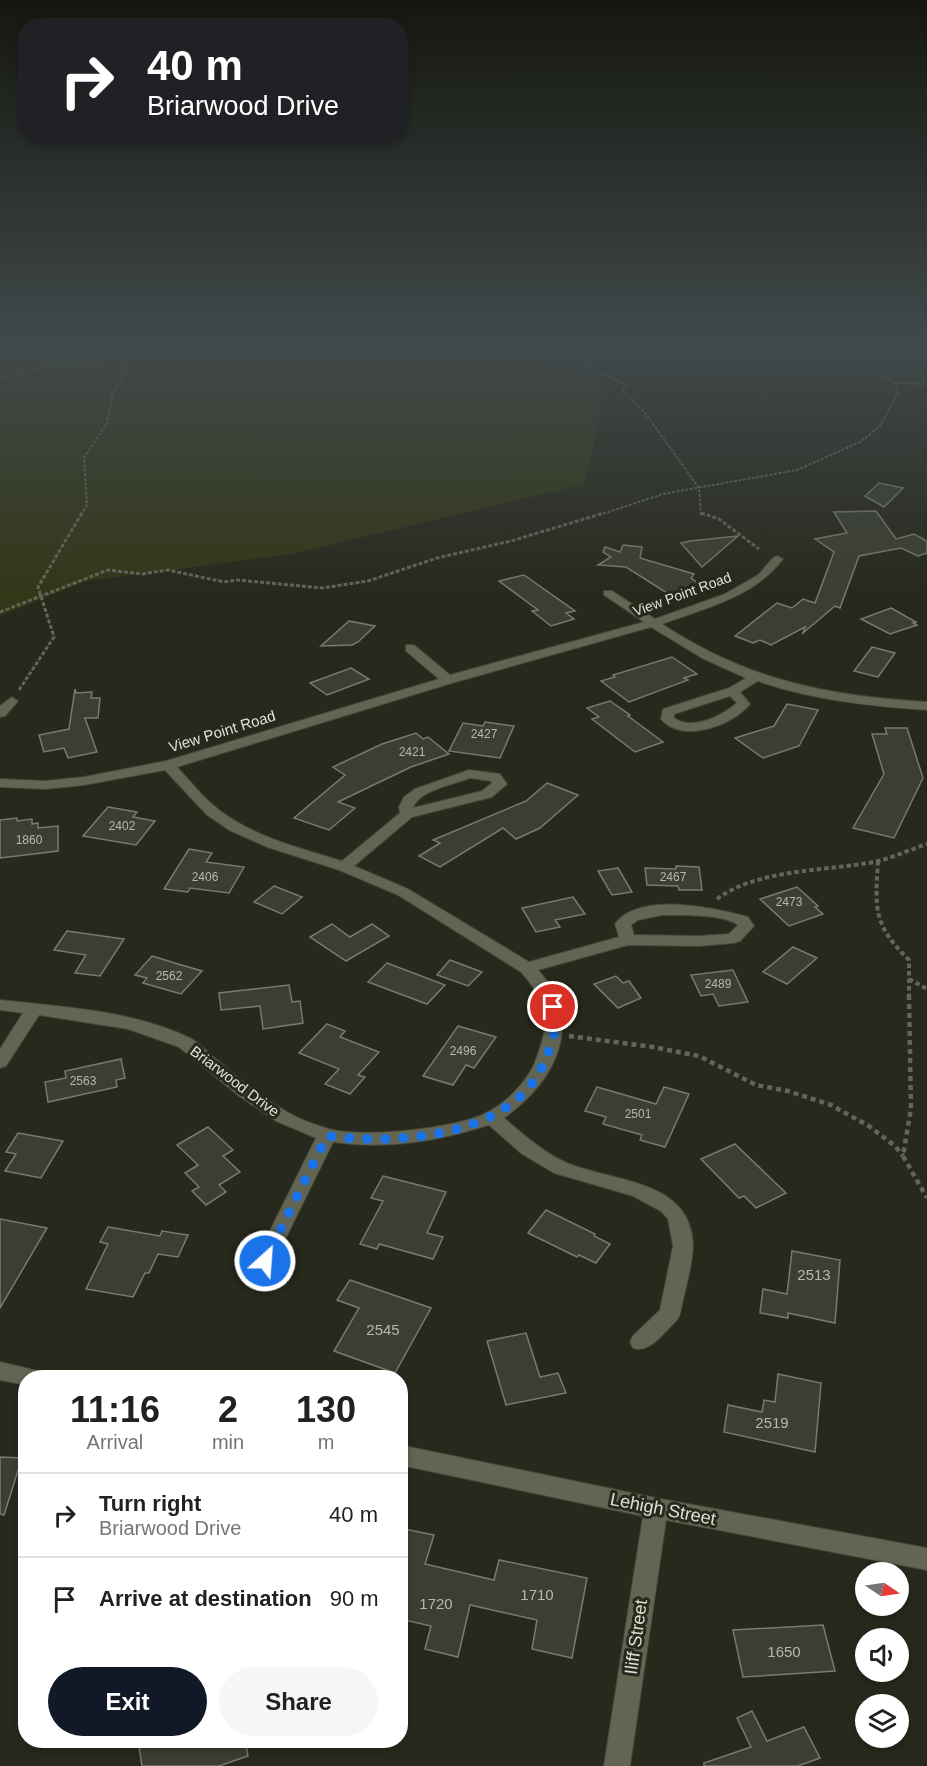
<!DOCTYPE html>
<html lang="en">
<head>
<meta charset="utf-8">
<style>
  body { margin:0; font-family:Arial,sans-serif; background:#f6f6f6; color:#202124; height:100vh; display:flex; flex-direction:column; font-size:22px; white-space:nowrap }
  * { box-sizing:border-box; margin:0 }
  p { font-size:20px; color:#757577 }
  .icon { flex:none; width:33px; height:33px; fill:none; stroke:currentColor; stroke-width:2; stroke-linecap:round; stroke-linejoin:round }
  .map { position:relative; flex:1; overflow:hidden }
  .sheet { position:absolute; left:18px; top:1370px; width:390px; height:378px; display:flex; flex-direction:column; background:#fff; border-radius:24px; box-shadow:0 3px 9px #0003 }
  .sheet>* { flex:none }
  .top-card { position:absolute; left:18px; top:18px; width:390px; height:126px; border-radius:24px; box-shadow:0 3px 9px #0003; background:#202124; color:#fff; overflow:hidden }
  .needle { width:39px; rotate:103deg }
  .tools { position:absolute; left:855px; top:1562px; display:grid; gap:12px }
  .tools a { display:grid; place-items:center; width:54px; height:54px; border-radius:50%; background:#fff; box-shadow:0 3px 9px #0003; font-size:30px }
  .pin { position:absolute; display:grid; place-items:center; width:51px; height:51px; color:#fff; margin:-26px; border:3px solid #fff; border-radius:50%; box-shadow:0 2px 6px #0007 }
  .me { position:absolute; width:66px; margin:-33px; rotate:26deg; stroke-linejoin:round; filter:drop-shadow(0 0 4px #0008) }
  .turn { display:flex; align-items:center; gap:21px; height:126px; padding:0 30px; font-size:27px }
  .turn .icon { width:78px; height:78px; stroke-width:2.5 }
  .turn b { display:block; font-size:42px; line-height:51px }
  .eta { display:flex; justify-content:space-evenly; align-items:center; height:102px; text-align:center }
  .eta b { font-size:36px; font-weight:800; line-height:42px }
  .action { display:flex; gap:12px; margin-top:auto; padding:12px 30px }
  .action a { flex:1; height:69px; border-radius:36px; background:#111827; color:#fff; font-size:24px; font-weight:800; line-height:69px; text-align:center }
  .action a+a { background:#f6f6f6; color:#202124 }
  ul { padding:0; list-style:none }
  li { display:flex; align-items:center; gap:18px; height:84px; padding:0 30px; border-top:2px solid #e0e0e0 }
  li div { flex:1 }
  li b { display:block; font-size:22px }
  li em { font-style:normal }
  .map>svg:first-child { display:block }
  .green { fill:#333718 }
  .building { fill:#3b3e31; stroke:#787b6c; stroke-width:1.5 }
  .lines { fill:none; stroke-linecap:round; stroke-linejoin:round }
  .minor-casing { stroke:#44463a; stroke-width:2 }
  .path-far3 { stroke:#636559; stroke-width:2; stroke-dasharray:3 1.5; stroke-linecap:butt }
  .path-far2 { stroke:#636559; stroke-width:3; stroke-dasharray:4 2; stroke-linecap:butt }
  .path-far1 { stroke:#636559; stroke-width:4; stroke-dasharray:4.5 3; stroke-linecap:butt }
  .path { stroke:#636559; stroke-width:4.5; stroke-dasharray:5 4; stroke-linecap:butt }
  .minor { fill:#626551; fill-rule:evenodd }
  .route { stroke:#1a73e8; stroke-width:10; stroke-dasharray:0 18 }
  .labels { text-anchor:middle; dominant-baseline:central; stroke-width:6; stroke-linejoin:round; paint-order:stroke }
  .number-label { font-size:12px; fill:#b5b8ae }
  .far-street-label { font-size:14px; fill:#dee0d8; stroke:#27291c }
  .street-label { font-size:15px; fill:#dee0d8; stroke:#27291c }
  .near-number-label { font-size:15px; fill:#b5b8ae }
  .near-street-label { font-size:18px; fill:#dee0d8; stroke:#27291c }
</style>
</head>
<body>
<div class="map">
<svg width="927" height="1766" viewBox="0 0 927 1766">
  <rect width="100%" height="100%" fill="#27291c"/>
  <path class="green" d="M0,346H482L607,384L585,484L292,554L86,581L0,616Z"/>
  <g class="building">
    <path d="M879,483L903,488L884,507L865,496Z"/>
    <path d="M876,511L896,539L914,534L927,541V553L918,556L901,548L859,556L840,608L835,606L803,633L805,627L771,645L760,640L753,643L735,636L777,603L792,608L803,599L815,603L834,552L815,539L847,533L834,512Z"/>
    <path d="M738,536L702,567L681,543L690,541Z"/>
    <path d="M623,545L642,547L640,558L694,574L691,578L703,586L670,595L626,567L598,565L611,557L603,552L605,547L620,552Z"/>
    <path d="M524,575L575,611L566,613L574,619L551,626L532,611L538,610L499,581Z"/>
    <path d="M891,608L916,622L913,623L917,625L890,634L861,619Z"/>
    <path d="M349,621L375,626L358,642L352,645L321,646Z"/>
    <path d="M872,647L895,653L878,677L854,671Z"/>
    <path d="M672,657L697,674L684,678L688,680L629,702L601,681L615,677L613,675Z"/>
    <path d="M351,668L369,679L327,695L310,683Z"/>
    <path d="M75,689L76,693L92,692L91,698H100L98,718H85L97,752L68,758L64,748L44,752L39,735L69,729Z"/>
    <path d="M610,701L630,715L628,716L663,742L635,752L592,719L599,717L587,708Z"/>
    <path d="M787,704L818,710L799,746L763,758L735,738L774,726Z"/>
    <path d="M485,722L514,726L500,758L449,751L463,723L483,726Z"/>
    <path d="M885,728H907L923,778L894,838L853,828L884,774L872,734H887Z"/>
    <path d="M416,733L423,739L428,737L449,754L411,767L338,802L355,808L329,830L294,818L345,775L333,767L382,744Z"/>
    <path d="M547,783L578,795L540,828L516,839L503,828L440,867L419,856L440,843L433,840L526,801Z"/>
    <path d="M108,807L137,812L133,817L155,821L136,845L83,836Z"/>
    <path d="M17,818V821L32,819V824L38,823V828L58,826V851L0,858V820Z"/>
    <path d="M189,849L212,853L206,862L244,867L229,893L190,888L188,892L164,889Z"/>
    <path d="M676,866L699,867L702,890H679L678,886L647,885L645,868L676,869Z"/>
    <path d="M618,868L632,892L612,895L598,871Z"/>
    <path d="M274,886L302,897L282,914L254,902Z"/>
    <path d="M797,887L818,906L815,907L823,914L789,926L760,899Z"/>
    <path d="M573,897L585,914L555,920L560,927L536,932L522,908Z"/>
    <path d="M332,924L350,937L372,924L389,936L346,961L310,937Z"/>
    <path d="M67,931L124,939L100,976L75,973L86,955L54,950Z"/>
    <path d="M793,947L817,958L787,984L763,972Z"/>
    <path d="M152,956L178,964L202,971L181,994L143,983L147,978L135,975Z"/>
    <path d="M450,960L482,972L468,986L437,975Z"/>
    <path d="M387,963L445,985L427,1004L368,982Z"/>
    <path d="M733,970L748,1002L719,1006L713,994L701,996L691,975Z"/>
    <path d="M616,976L623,983L629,981L641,998L618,1008L594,984Z"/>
    <path d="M289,985L292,1002L300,1001L303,1023L263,1029L260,1006L221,1010L219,993Z"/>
    <path d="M327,1024L345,1031L340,1037L379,1052L358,1075L365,1077L350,1094L325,1084L339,1069L299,1053Z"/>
    <path d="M458,1026L496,1037L474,1068L466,1065L453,1085L423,1076Z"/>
    <path d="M121,1059L125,1078L116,1080L117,1087L48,1102L45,1082L66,1078L65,1071Z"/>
    <path d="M597,1087L656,1104L664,1087L689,1094L665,1147L640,1140L642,1135L603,1124L606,1117L585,1111Z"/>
    <path d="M208,1127L233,1150L223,1156L240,1172L219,1185L226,1192L206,1205L192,1191L199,1187L185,1173L198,1165L177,1145Z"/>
    <path d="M18,1133L63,1141L41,1178L5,1171L16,1154L6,1152Z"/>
    <path d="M735,1144L786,1193L756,1208L744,1196L739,1198L701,1159Z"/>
    <path d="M383,1176L446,1192L427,1233L443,1237L433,1259L379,1244L377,1249L360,1244L383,1201L371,1198Z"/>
    <path d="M546,1210L595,1234L594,1236L610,1244L596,1263L579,1255L577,1257L528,1233Z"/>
    <path d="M0,1219L47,1228L0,1308Z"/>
    <path d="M108,1227L160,1236L162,1231L188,1235L178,1257L158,1254L149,1273H145L133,1297L86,1289L108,1244L100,1242Z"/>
    <path d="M792,1251L840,1260L835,1323L788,1313V1318L760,1313L763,1289L787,1294Z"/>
    <path d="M350,1280L431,1308L395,1373L334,1351L359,1308L337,1300Z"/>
    <path d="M526,1333L540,1377L558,1373L566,1393L506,1405L487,1341Z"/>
    <path d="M778,1374L821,1383L815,1452L724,1432L728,1405L762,1412L764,1400L775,1402Z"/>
    <path d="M0,1457L22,1458L4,1515L0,1514Z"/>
    <path d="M400,1528L434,1535L425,1564L494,1580L499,1560L587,1578L572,1658L532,1649L537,1620L470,1605L458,1657L425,1649L431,1626L400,1619Z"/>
    <path d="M823,1625L835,1671L743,1677L733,1630Z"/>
    <path d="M752,1711L767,1741L804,1727L820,1758L798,1766H704V1763L751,1747L737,1718Z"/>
    <path d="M138,1740H245L248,1756L219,1766H142Z"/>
  </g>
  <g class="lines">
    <g class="minor-casing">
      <g id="minor">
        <path d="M778,556L783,559C754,597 706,608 662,624C747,680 827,696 927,702V710C870,706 812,700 758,681L740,692L750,704C732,726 682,744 661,719L663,709L729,688L746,678L702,658L651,627L452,683L177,767C190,781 203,798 219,810C254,837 300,848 342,861L400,813L399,807L404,797L415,789L469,770L500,774L507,784L492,797L412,817L354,866L408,889L529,962L619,937L615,924C639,891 715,908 748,917L754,926L740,941L734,943L699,946L628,945L538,970C586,1024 555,1081 504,1118C524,1135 544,1153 567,1163C612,1182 693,1179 693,1247C692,1268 684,1293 680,1314L677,1320C665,1331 650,1354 633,1348L630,1342L633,1336L660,1310L673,1246L668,1219L661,1211L633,1196L554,1173L522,1154L489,1125C437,1141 388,1150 333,1142L272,1266L265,1269L258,1266L255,1261L316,1138L276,1121L239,1096L179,1047L128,1029L39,1015L6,1066L0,1068V1049L23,1013L0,1010V1000C63,1007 131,1010 190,1038C200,1043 209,1054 218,1061C240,1079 262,1098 287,1112C299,1119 316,1125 329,1129C363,1138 454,1129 486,1113C505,1104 527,1082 535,1062C551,1022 550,1004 521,972L398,895L339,870L267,847L229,830L207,815L165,770L84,785L45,789L0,787V779L45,781L84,777L166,761L439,679L406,651V645H414L450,675L644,622L604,595V591H612L655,619L725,594L758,575L774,557ZM730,696L737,703C721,716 693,731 674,718V714ZM470,778L491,781L492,783L482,791L413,808C419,790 453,785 470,778ZM662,915C681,915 724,914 738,925L729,934L699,936L634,935L631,925L638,920Z"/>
        <path d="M12,697L18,701L5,716L0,717V706Z"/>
        <path d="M0,1362L38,1371L41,1377H26V1385L0,1380Z"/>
        <path d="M400,1445L656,1498L927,1548V1570L666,1520L630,1766H604L643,1516L400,1465Z"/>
      </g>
    </g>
    <g class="path-far3">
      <path d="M551,346L583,359L588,367L627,385L622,390L645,413L699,488L701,515"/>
      <path d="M0,379L44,367L93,364L119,357L122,349L119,346"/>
      <path d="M895,383L873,369L902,357L900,346"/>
      <path d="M895,383L927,384"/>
      <path d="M81,515L87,505L84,458L107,423L112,395L128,367L119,357"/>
      <path d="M599,515L663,494L797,470L860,442L879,427L898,393L895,383"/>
    </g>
    <g class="path-far2">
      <path d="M701,513L719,519L759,549"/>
      <path d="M0,612L108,570L142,574L168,570L224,582L237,580L322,588L368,581L437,558L511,541L604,513"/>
      <path d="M19,690L54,637L38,587L82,513"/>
    </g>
    <g class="path-far1">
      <path d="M878,861C875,910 873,924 909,960V996"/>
      <path d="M717,899C757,869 826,871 874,862C892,858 909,850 927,844"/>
      <path d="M909,979L927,989"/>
    </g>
    <g class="path">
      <path d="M909,995L911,1108L903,1156L927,1198"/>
      <path d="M569,1036L653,1047L699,1056L756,1085L788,1091L831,1105L869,1126L895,1146L903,1156"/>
    </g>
    <use href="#minor" class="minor"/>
  </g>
  <linearGradient id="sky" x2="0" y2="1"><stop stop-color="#15170f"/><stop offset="0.58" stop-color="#41494b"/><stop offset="1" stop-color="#41494b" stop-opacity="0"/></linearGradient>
  <rect width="927" height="593" fill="url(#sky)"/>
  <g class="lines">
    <path class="route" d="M265,1261L327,1136C398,1145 515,1138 545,1060C548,1052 553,1043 554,1034C555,1025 553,1016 553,1007"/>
  </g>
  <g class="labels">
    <g class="number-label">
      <text x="484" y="734">2427</text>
      <text x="412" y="752">2421</text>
      <text x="122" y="826">2402</text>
      <text x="29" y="840">1860</text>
      <text x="205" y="877">2406</text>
      <text x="673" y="877">2467</text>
      <text x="789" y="902">2473</text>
      <text x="169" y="976">2562</text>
      <text x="718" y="984">2489</text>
      <text x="463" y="1051">2496</text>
      <text x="83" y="1081">2563</text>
      <text x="638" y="1114">2501</text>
    </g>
    <g class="far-street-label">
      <text transform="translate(682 594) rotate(-20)">View Point Road</text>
    </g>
    <g class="street-label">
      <text transform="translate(222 731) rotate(-17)">View Point Road</text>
      <text transform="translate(235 1081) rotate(37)">Briarwood Drive</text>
    </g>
    <g class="near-number-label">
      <text x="814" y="1274">2513</text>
      <text x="383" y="1329">2545</text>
      <text x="772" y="1422">2519</text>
      <text x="537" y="1594">1710</text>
      <text x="436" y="1603">1720</text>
      <text x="784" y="1651">1650</text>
    </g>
    <g class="near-street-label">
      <text transform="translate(663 1509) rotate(11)">Lehigh Street</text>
      <text transform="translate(636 1637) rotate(-82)">Iliff Street</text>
    </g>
  </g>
</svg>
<div class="tools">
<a><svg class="needle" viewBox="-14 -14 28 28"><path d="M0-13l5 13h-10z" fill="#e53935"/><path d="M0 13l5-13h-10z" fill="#757577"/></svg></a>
<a><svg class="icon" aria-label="sound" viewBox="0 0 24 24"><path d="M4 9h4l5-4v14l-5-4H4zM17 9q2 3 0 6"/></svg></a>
<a><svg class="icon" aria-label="layers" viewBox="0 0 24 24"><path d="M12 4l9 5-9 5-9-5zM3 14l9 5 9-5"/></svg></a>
</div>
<div class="pin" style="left:553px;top:1007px;background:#d93025"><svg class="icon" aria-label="arrive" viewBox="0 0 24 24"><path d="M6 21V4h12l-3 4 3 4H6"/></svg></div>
<svg class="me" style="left:265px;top:1261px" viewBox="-20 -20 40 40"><circle r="17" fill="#1a73e8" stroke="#fff" stroke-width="3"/><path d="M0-11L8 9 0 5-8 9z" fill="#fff"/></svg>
<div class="top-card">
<div class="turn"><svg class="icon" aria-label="right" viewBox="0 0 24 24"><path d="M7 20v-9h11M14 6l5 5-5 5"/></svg><div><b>40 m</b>Briarwood Drive</div></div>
</div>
<section class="sheet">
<div class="eta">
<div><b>11:16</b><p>Arrival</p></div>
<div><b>2</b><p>min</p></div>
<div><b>130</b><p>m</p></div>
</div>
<ul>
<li><svg class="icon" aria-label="right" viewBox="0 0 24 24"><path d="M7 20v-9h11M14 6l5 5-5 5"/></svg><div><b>Turn right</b><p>Briarwood Drive</p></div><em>40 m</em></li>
<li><svg class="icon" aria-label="arrive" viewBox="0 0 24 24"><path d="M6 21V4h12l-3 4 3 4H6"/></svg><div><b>Arrive at destination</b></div><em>90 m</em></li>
</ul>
<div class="action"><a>Exit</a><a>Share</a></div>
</section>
</div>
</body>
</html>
